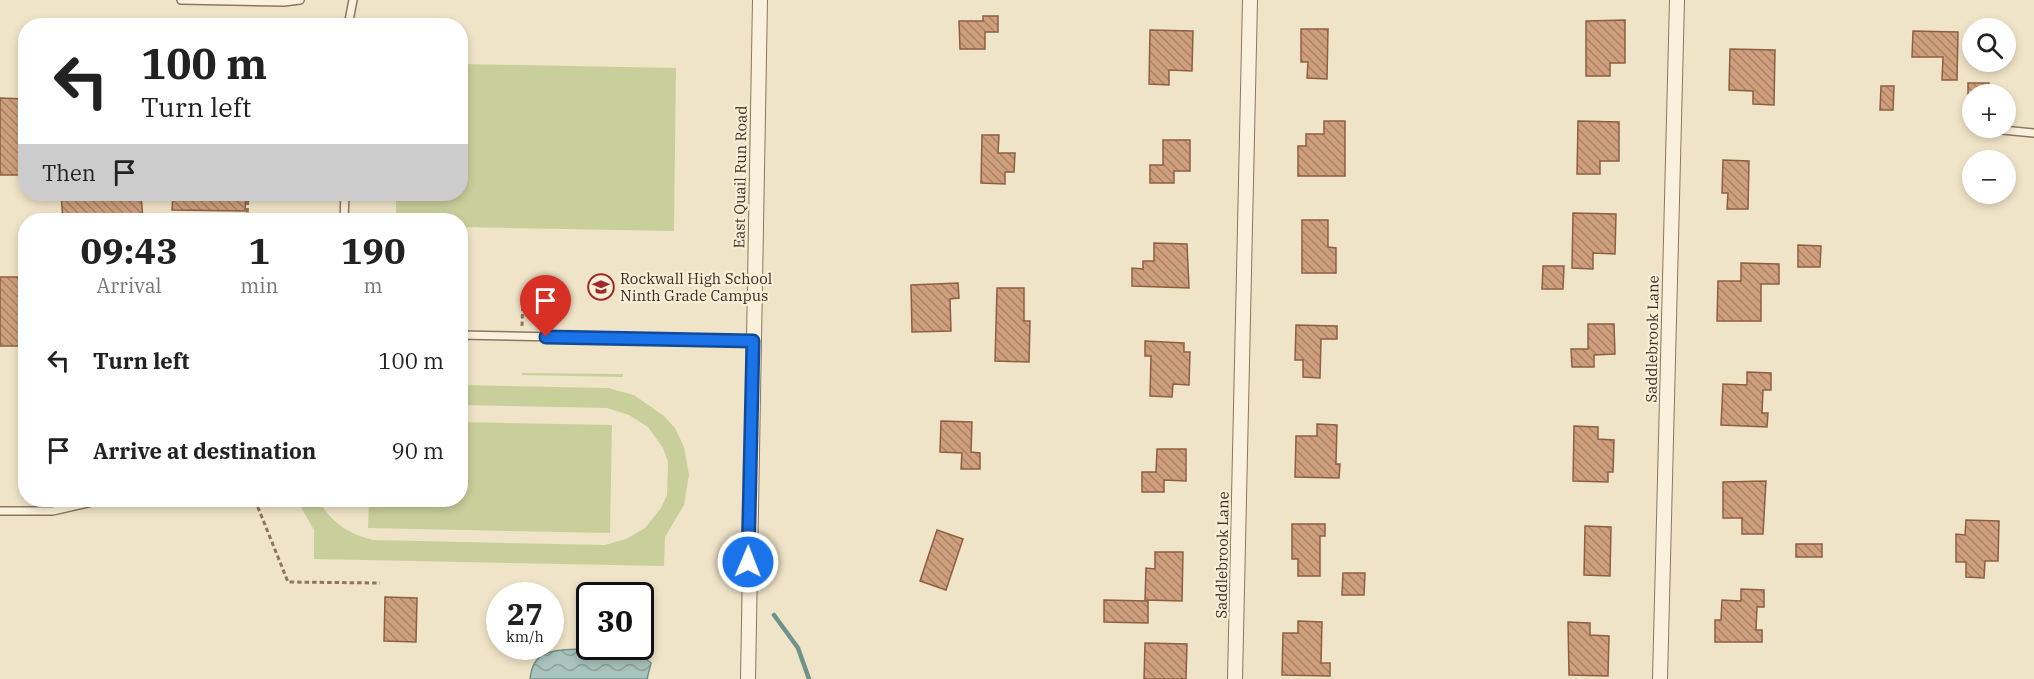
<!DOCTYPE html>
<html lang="en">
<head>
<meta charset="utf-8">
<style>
  body { margin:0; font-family:"IBM Plex Serif",serif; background:#f6f6f6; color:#222; height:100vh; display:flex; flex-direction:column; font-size:22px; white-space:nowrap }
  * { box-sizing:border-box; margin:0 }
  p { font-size:20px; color:#767676 }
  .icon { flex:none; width:33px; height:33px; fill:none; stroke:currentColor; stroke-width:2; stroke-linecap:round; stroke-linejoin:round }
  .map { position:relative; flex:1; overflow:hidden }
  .details { position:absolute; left:18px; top:213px; width:450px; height:294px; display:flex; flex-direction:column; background:#fff; border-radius:24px; box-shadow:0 3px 9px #0003 }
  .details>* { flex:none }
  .hud { position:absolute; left:18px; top:18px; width:450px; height:183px; border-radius:24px; box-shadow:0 3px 9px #0003; background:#fff; color:#222; overflow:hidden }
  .controls { position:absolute; left:1962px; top:18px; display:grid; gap:12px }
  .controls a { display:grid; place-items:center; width:54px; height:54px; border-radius:50%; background:#fff; box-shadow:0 3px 9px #0003; font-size:30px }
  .speed { position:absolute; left:486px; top:582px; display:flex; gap:12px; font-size:30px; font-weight:700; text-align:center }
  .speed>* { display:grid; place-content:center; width:78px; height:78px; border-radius:50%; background:#fff; box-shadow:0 3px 9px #0003; line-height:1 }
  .speed small { font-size:15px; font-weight:400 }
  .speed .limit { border:3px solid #111; border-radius:9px; background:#fff; color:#111 }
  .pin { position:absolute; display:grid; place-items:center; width:51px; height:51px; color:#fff; margin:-62px -26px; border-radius:50% 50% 50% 0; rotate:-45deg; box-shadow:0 0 6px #0007 }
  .pin .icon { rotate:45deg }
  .me { position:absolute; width:66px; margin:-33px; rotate:1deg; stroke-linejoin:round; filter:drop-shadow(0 0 4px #0008) }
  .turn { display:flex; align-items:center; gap:21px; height:126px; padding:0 24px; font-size:27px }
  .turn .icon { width:78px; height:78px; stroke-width:2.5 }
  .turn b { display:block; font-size:42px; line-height:51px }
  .then { display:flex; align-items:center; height:57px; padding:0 24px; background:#0003; gap:12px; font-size:22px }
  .eta { display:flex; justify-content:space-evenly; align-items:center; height:102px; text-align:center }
  .eta b { font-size:36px; font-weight:700; line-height:42px }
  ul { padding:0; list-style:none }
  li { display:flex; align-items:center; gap:18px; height:90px; padding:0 24px }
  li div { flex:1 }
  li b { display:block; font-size:22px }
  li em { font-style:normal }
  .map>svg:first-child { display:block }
  .pitch { fill:#c9cf9b }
  .water { fill:url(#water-waves); stroke:#6f938a; stroke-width:1.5 }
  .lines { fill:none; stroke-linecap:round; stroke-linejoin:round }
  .stream { stroke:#6f938a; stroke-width:4.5 }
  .building { fill:url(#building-back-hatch); stroke:#8d5f41; stroke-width:1.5 }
  .service-casing { stroke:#8d765c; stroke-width:10 }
  .minor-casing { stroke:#8d765c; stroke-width:16 }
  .path { stroke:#8d765c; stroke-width:3; stroke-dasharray:4.5 3; stroke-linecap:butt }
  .service { stroke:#faf1dc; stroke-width:7 }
  .minor { stroke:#faf1dc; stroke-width:14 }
  .route-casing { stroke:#114b97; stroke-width:15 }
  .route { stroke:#1a73e8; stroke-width:10 }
  .labels { text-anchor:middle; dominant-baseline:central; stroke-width:4.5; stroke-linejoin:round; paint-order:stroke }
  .street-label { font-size:15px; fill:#3d2e20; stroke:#f7eed8 }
  .poi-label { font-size:15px; fill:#3d2e20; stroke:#f7eed8; text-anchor:start }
</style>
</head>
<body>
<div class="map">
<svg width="2034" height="679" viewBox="0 0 2034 679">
  <defs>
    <pattern id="water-waves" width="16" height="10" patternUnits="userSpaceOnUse" patternTransform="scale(1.5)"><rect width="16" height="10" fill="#a9c4bc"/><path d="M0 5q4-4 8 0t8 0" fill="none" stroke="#8ba098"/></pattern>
    <pattern id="building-back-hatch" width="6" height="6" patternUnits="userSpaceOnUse" patternTransform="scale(1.5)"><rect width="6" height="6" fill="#cf9f7d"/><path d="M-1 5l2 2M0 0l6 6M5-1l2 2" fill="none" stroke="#a98266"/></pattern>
  </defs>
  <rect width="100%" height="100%" fill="#f0e4c8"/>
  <g class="pitch">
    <path d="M461,64L676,68L674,231L461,227L460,220H396V194H460Z"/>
    <path d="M522,373L623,374V377L522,375Z"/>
    <path d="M461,385L608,388L634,395L664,416L675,428L684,447L689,475L684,505L665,537L664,566L314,559V530L297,500H318C331,522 348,534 373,540L605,545L626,539L645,528L661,508L667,495L668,462L663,448L648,427L629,415L607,408L461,405Z"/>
    <path d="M461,422L612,425L610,533L368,528L369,500H460Z"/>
  </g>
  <path class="water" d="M579,649L601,653L633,649L651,663L647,679H530C533,649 554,650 579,649Z"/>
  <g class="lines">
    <path class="stream" d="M774,615L798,648L809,679"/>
  </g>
  <g class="building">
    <path d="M983,16H998V32H985V49H960L959,21H983Z"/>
    <path d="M1625,20V63H1610V76H1586V21Z"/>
    <path d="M1301,29H1328L1327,79L1307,78L1308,62H1301Z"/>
    <path d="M1150,30L1193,31L1192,71L1169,70V85L1149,84Z"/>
    <path d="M1913,31L1958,32L1957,80H1942L1943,57H1912Z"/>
    <path d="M1730,49L1775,50L1774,105L1753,104V91L1729,90Z"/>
    <rect x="1968" y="83" width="21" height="11"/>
    <path d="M1881,86H1894L1893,110H1880Z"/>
    <path d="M0,98L26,99V175H0Z"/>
    <path d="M1324,121H1345V176H1298V146H1306V134H1324Z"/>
    <path d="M1578,121L1619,122V161H1600V174H1577Z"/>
    <path d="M982,135H999L998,153H1015L1014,172H1005V184L981,183Z"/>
    <path d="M1163,140H1190V171H1174V183H1150V165H1163Z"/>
    <path d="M1723,160L1749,161L1748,209H1727L1728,193H1722Z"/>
    <path d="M61,194H141L143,220H63Z"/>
    <path d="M173,194H246L245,211L172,210Z"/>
    <path d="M1573,213L1616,214L1615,254L1593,253V269L1572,268Z"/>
    <path d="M1302,220H1328V247L1336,248V273H1302Z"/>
    <path d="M1154,243L1187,244L1189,288L1132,286V268L1143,269V261H1154Z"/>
    <path d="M1798,245L1821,246L1820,267H1798Z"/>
    <path d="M1741,263L1779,264V284H1761V321H1717L1718,281H1741Z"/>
    <path d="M1543,266H1564L1563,289H1542Z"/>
    <rect x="0" y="277" width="26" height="69"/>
    <path d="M958,283L959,298L950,299L951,331L912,332L911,285Z"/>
    <path d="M997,288H1024V321H1030L1029,362L995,361Z"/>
    <path d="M1588,324H1614L1615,354L1594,355V367H1572L1571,349H1588Z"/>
    <path d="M1296,325L1337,326V339H1321L1320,378L1303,377V360H1295Z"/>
    <path d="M1145,341L1184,343V352H1190L1189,385L1173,384L1172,397L1150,396L1151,356H1145Z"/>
    <path d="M1747,372L1771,373V390H1763L1762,413H1768L1767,427L1721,425L1723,384L1747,385Z"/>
    <path d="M941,421L972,422L971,452L980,453V469H961L962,453L940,452Z"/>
    <path d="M1317,424L1337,425L1336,464H1340L1339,478L1295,477L1296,436H1317Z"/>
    <path d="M1574,426L1598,427V439L1614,440L1613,472H1608V482L1573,481Z"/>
    <path d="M1157,449H1186V481L1164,480V492H1142V472H1156Z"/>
    <path d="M1766,481L1763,534H1742V518H1723V482Z"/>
    <path d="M1966,520L1999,521L1998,561H1985L1984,578L1966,577V562H1956V534L1965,535Z"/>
    <path d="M1292,524H1325V536H1320V576H1298V559H1292Z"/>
    <path d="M1585,526L1611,527L1610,576L1584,575Z"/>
    <path d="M937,530L963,539L946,590L920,581Z"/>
    <rect x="1796" y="544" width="26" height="13"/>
    <path d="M1155,552H1183L1182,601L1145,600L1146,568L1155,569Z"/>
    <path d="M1343,573H1365L1364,595H1342Z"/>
    <path d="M1741,589L1764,590V607H1757L1756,630H1762V642H1715V620H1721L1722,600L1741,601Z"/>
    <path d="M385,597L417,598L416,642L384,641Z"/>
    <path d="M1104,600L1148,601V623L1104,622Z"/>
    <path d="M1298,621L1322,622L1321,663H1330V676L1282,675L1283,633H1298Z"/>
    <path d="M1568,622L1590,623V635L1609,636L1608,676L1569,675Z"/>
    <path d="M1145,643L1187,644L1186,679H1144Z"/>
  </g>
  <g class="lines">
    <g class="service-casing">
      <g id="service">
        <path d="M181,0L284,2L300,0"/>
        <path d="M348,26L353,0"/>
        <path d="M2002,130L2034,133"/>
        <path d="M344,220L345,194"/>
        <path d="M460,335L754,341"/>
        <path d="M0,511H53L101,500"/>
      </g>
    </g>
    <g class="minor-casing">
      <g id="minor">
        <path d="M748,679L760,0"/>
        <path d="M1235,679L1250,0"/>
        <path d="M1660,679L1677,0"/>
      </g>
    </g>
    <g class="path">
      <path d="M247,220L248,194"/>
      <path d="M522,326L523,298"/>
      <path d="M255,500L288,582L380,583"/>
    </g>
    <use href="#service" class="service"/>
    <use href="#minor" class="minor"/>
  </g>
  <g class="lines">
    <g class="route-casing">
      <path id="route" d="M546,337L753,341L748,562"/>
    </g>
    <use href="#route" class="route"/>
  </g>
  <defs>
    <g id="school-ring" transform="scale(1.35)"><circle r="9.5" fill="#f7eed8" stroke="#9e2a2b" stroke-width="1.5"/><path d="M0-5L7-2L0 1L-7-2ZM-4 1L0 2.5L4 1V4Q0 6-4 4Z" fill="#9e2a2b"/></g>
  </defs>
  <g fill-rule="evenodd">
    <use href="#school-ring" x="601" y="287"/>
  </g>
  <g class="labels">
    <g class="street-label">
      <text transform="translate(740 177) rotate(-89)">East Quail Run Road</text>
      <text transform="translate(1652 339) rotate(-89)">Saddlebrook Lane</text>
      <text transform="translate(1222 555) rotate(-89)">Saddlebrook Lane</text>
    </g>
    <g class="poi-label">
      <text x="620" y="278">Rockwall High School<tspan x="620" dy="17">Ninth Grade Campus</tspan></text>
    </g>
  </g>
</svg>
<div class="controls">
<a><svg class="icon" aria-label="search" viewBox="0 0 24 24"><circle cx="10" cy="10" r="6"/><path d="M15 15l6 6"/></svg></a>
<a>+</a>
<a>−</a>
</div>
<div class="speed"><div>27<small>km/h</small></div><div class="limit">30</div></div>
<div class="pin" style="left:546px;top:337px;background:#d93025"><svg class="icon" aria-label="arrive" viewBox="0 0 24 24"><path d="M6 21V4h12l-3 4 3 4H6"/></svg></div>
<svg class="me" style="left:748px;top:562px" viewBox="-20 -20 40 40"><circle r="17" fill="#1a73e8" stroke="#fff" stroke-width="3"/><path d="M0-11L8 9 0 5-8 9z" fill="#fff"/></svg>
<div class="hud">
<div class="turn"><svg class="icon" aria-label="left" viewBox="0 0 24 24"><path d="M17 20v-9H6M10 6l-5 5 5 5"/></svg><div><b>100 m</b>Turn left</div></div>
<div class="then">Then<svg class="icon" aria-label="arrive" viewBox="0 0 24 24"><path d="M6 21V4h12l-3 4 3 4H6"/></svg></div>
</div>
<section class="details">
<div class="eta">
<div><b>09:43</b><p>Arrival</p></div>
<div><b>1</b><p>min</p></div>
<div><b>190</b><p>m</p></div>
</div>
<ul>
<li><svg class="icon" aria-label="left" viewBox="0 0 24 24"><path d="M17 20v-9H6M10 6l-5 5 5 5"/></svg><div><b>Turn left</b></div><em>100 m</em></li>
<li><svg class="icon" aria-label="arrive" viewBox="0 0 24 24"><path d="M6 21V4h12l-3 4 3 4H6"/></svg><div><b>Arrive at destination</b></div><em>90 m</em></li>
</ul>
</section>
</div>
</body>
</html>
